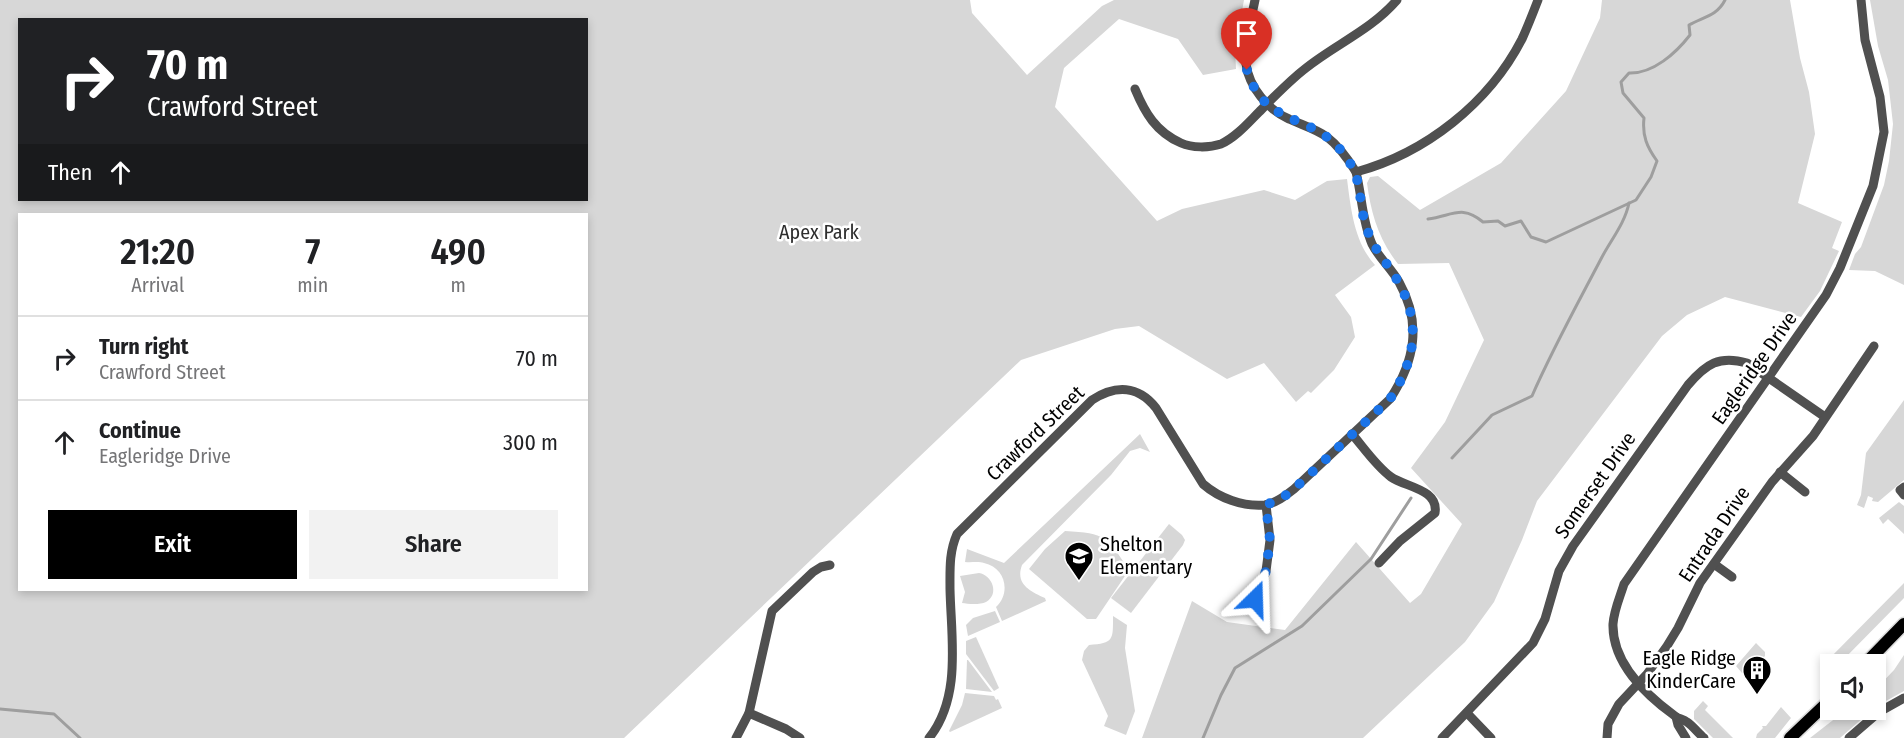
<!DOCTYPE html>
<html lang="en">
<head>
<meta charset="utf-8">
<style>
  body { margin:0; font-family:"Fira Sans Condensed",sans-serif; background:#f2f2f2; color:#202124; height:100vh; display:flex; flex-direction:column; font-size:22px; white-space:nowrap }
  * { box-sizing:border-box; margin:0 }
  p { font-size:20px; color:#757577 }
  .icon { flex:none; width:33px; height:33px; fill:none; stroke:currentColor; stroke-width:2; stroke-linecap:round; stroke-linejoin:round }
  .map { position:relative; flex:1; overflow:hidden }
  .panel { position:absolute; left:18px; top:213px; width:570px; height:378px; display:flex; flex-direction:column; background:#fff; border-radius:0px; box-shadow:0 3px 9px #0003 }
  .panel>* { flex:none }
  .banner { position:absolute; left:18px; top:18px; width:570px; height:183px; border-radius:0px; box-shadow:0 3px 9px #0003; background:#202124; color:#fff; overflow:hidden }
  .buttons { position:absolute; left:1820px; top:654px; display:grid; gap:12px }
  .buttons a { display:grid; place-items:center; width:66px; height:66px; border-radius:0px; background:#fff; box-shadow:0 3px 9px #0003; font-size:30px }
  .pin { position:absolute; display:grid; place-items:center; width:51px; height:51px; color:#fff; margin:-62px -26px; border-radius:50% 50% 50% 0; rotate:-45deg; box-shadow:0 0 6px #0007 }
  .pin .icon { rotate:45deg }
  .me { position:absolute; width:66px; margin:-33px; rotate:22deg; stroke-linejoin:round; filter:drop-shadow(0 0 4px #0008) }
  .turn { display:flex; align-items:center; gap:21px; height:126px; padding:0 30px; font-size:27px }
  .turn .icon { width:78px; height:78px; stroke-width:2.5 }
  .turn b { display:block; font-size:42px; line-height:51px }
  .then { display:flex; align-items:center; height:57px; padding:0 30px; background:#0003; gap:12px; font-size:22px }
  .eta { display:flex; justify-content:space-evenly; align-items:center; height:102px; text-align:center }
  .eta b { font-size:36px; font-weight:600; line-height:42px }
  .action { display:flex; gap:12px; margin-top:auto; padding:12px 30px }
  .action a { flex:1; height:69px; border-radius:0px; background:#000; color:#fff; font-size:24px; font-weight:600; line-height:69px; text-align:center }
  .action a+a { background:#f2f2f2; color:#202124 }
  ul { padding:0; list-style:none }
  li { display:flex; align-items:center; gap:18px; height:84px; padding:0 30px; border-top:2px solid #e0e0e0 }
  li div { flex:1 }
  li b { display:block; font-size:22px }
  li em { font-style:normal }
  .map>svg:first-child { display:block }
  .green { fill:#d7d7d7; fill-rule:evenodd }
  .lines { fill:none; stroke-linecap:round; stroke-linejoin:round }
  .stream { stroke:#9e9e9e; stroke-width:3 }
  .major-casing { stroke:#dbdbdb; stroke-width:15 }
  .minor { stroke:#505050; stroke-width:9 }
  .major { stroke:#000; stroke-width:12 }
  .route { stroke:#1a73e8; stroke-width:10; stroke-dasharray:0 18 }
  .labels { text-anchor:middle; dominant-baseline:central; stroke-width:5; stroke-linejoin:round; paint-order:stroke }
  .park-label { font-size:20px; fill:#2e2e2e; stroke:#fff }
  .street-label { font-size:20px; fill:#000; stroke:#fff }
  .poi-label { font-size:20px; fill:#000; stroke:#fff; text-anchor:start }
</style>
</head>
<body>
<div class="map">
<svg width="1904" height="738" viewBox="0 0 1904 738">
  <rect width="100%" height="100%" fill="#fff"/>
  <g class="green">
    <path d="M0,0H970L972,13L1027,75L1102,6L1114,0H1244L1235,49L1236,69L1203,75L1178,39L1119,19L1064,68L1055,107L1157,221L1182,209L1264,190L1295,200L1327,181L1347,179C1351,209 1354,242 1375,265L1335,295L1351,317L1355,337L1334,370L1311,393L1308,391L1296,402L1264,363L1227,379L1139,326L1115,329L1021,360L624,738H0ZM20,20H586V200H20ZM586,214V590H20V214Z"/>
    <path d="M1602,0H1790L1800,58L1809,92L1815,134L1798,203L1842,222L1832,248L1839,251L1820,291L1801,317L1725,297L1687,315L1662,336L1537,501L1522,540L1494,602L1465,642L1363,738H1142L1192,601L1227,622L1285,630L1356,542L1410,603L1421,594L1462,524L1411,468L1445,422L1484,340L1449,263L1398,264C1379,240 1371,214 1367,183L1370,177L1378,176L1420,210L1501,163L1566,91L1600,18Z"/>
    <path d="M1870,0H1904V285L1875,271L1849,270L1855,254L1861,247L1884,185L1889,161L1893,124L1888,80L1878,46Z"/>
    <path d="M1904,400V480L1878,502L1872,501L1873,498L1868,496L1864,508L1857,505L1861,495L1866,453Z"/>
    <path d="M1140,434L1150,452L1140,448L1130,451L1111,475L1022,565C1015,584 1030,591 1045,598L1046,601L1002,621L996,607C1011,593 1006,568 984,563C978,561 971,563 965,562L967,549L1004,563Z"/>
    <path d="M1899,502L1904,506V534L1888,519L1883,524L1879,518Z"/>
    <path d="M1169,524L1182,535L1185,540L1183,545L1131,613L1111,598Z"/>
    <path d="M1065,531C1106,533 1107,537 1129,570L1096,619H1087L1029,569L1045,549Z"/>
    <path d="M979,573C992,575 1000,594 986,602C980,605 968,604 962,603L965,592L960,576Z"/>
    <path d="M1904,583V598L1839,664H1830V668L1825,663Z"/>
    <path d="M995,611L1000,622L968,636L966,625L973,618Z"/>
    <path d="M1113,616L1127,625L1125,648L1135,711L1126,735L1104,726L1108,716L1082,660L1084,651L1089,645C1114,643 1113,640 1113,616Z"/>
    <path d="M976,637L999,688L994,691L966,654V641Z"/>
    <path d="M1756,643L1765,652V656L1755,666L1752,664L1742,673L1736,666Z"/>
    <path d="M1904,655V691L1875,707V690L1894,670Z"/>
    <path d="M967,660H968L992,692L966,689Z"/>
    <path d="M965,693L994,696L996,700L998,699L1002,708L950,732L949,731L962,705Z"/>
    <path d="M1703,701L1708,706L1705,710L1733,738H1713L1694,719V711Z"/>
    <path d="M1781,707L1791,718L1775,738H1756L1757,734L1763,728L1762,726H1766Z"/>
    <path d="M1846,710H1872L1840,738H1810Z"/>
  </g>
  <g class="lines">
    <g class="stream">
      <path d="M1428,219C1452,216 1462,204 1483,222L1498,221L1505,226L1521,221L1531,237L1546,242L1636,200L1651,177L1657,161C1647,147 1642,136 1644,118L1623,93L1621,82L1629,73C1653,74 1676,53 1690,35L1689,25C1703,17 1717,16 1725,0"/>
      <path d="M1452,458L1492,415L1532,396C1553,348 1578,303 1602,257C1611,240 1625,223 1629,203"/>
      <path d="M0,709L54,714L80,738"/>
      <path d="M1203,738L1221,695L1235,668L1302,626L1371,559L1411,498"/>
    </g>
    <g class="major-casing">
      <g id="major">
        <path d="M1865,664L1904,624"/>
        <path d="M1790,738L1830,700"/>
      </g>
    </g>
    <g class="minor">
      <path d="M1135,89C1145,113 1156,132 1181,143C1192,148 1209,148 1221,144C1236,137 1248,123 1259,112C1274,97 1289,81 1306,68C1336,44 1371,30 1397,0"/>
      <path d="M1356,172C1426,153 1489,103 1522,39C1528,26 1533,13 1538,0"/>
      <path d="M1352,434C1364,448 1376,466 1391,477C1405,487 1439,489 1435,513L1400,541L1379,563"/>
      <path d="M1780,472L1805,492"/>
      <path d="M1904,487L1900,490L1904,495"/>
      <path d="M1714,564L1732,577"/>
      <path d="M1255,599L1266,571L1270,540L1266,505"/>
      <path d="M749,713L786,729L800,738"/>
      <path d="M1467,713L1491,738"/>
      <path d="M1676,717L1678,725L1686,738"/>
      <path d="M736,738L749,713L772,611L813,572L821,567L830,565"/>
      <path d="M929,738C962,697 951,638 950,589C950,569 949,552 957,534L1092,400C1115,385 1138,385 1156,408L1203,484C1219,498 1243,507 1265,505C1276,503 1285,496 1294,489L1390,399C1415,361 1422,323 1399,282C1391,268 1379,258 1372,244C1362,221 1362,196 1356,172C1348,159 1339,146 1327,137C1316,129 1302,125 1289,119C1268,110 1249,87 1246,64C1244,43 1251,20 1255,0"/>
      <path d="M1442,738L1533,643L1545,619L1559,571L1573,546L1688,385C1706,364 1719,355 1747,363L1825,417"/>
      <path d="M1607,738L1608,724L1619,704L1647,674L1667,646L1678,628L1700,583L1772,482L1813,436L1874,346"/>
      <path d="M1704,738C1698,733 1693,726 1687,722C1683,719 1679,719 1675,716C1645,694 1612,663 1613,624C1614,610 1620,597 1624,584L1826,295L1840,268L1873,186L1884,132L1880,97L1865,40L1861,0"/>
      <path d="M1849,738L1879,712L1904,698"/>
    </g>
    <use href="#major" class="major"/>
  </g>
  <g class="lines">
    <path class="route" d="M1247,70C1263,125 1308,114 1338,147C1367,179 1355,197 1368,232C1374,249 1385,260 1394,275C1422,318 1417,358 1390,399L1294,489L1282,498L1266,505L1270,540L1266,571L1255,599"/>
  </g>
  <defs>
    <g id="school-pin" transform="scale(1.5)"><path d="M0 17L-7.5 6A9.5 9.5 0 1 1 7.5 6Z" fill="#000" stroke="#fff"/><path d="M0-5L7-2L0 1L-7-2ZM-4 1L0 2.5L4 1V4Q0 6-4 4Z" fill="#fff"/></g>
    <g id="building-pin" transform="scale(1.5)"><path d="M0 17L-7.5 6A9.5 9.5 0 1 1 7.5 6Z" fill="#000" stroke="#fff"/><path d="M-4-6H4V6H1V3H-1V6H-4ZM-2.5-4.3h1.7v1.8h-1.7ZM.8-4.3h1.7v1.8H.8ZM-2.5-1h1.7V.8h-1.7ZM.8-1h1.7V.8H.8Z" fill="#fff"/></g>
  </defs>
  <g fill-rule="evenodd">
    <use href="#school-pin" x="1079" y="556"/>
    <use href="#building-pin" x="1757" y="670"/>
  </g>
  <g class="labels">
    <g class="park-label">
      <text x="819" y="232">Apex Park</text>
    </g>
    <g class="street-label">
      <text transform="translate(1754 368) rotate(-55)">Eagleridge Drive</text>
      <text transform="translate(1035 433) rotate(-44)">Crawford Street</text>
      <text transform="translate(1595 485) rotate(-55)">Somerset Drive</text>
      <text transform="translate(1714 534) rotate(-56)">Entrada Drive</text>
    </g>
    <g class="poi-label">
      <text x="1100" y="544">Shelton<tspan x="1100" dy="23">Elementary</tspan></text>
      <text x="1736" y="658" text-anchor="end">Eagle Ridge<tspan x="1736" dy="23">KinderCare</tspan></text>
    </g>
  </g>
</svg>
<div class="buttons">
<a><svg class="icon" aria-label="sound" viewBox="0 0 24 24"><path d="M4 9h4l5-4v14l-5-4H4zM17 9q2 3 0 6"/></svg></a>
</div>
<div class="pin" style="left:1247px;top:70px;background:#d93025"><svg class="icon" aria-label="arrive" viewBox="0 0 24 24"><path d="M6 21V4h12l-3 4 3 4H6"/></svg></div>
<svg class="me" style="left:1255px;top:599px" viewBox="-20 -20 40 40"><path d="M0-17L14 15 0 8-14 15z" fill="#1a73e8" stroke="#fff" stroke-width="4"/></svg>
<div class="banner">
<div class="turn"><svg class="icon" aria-label="right" viewBox="0 0 24 24"><path d="M7 20v-9h11M14 6l5 5-5 5"/></svg><div><b>70 m</b>Crawford Street</div></div>
<div class="then">Then<svg class="icon" aria-label="ahead" viewBox="0 0 24 24"><path d="M12 20V5M6 11l6-6 6 6"/></svg></div>
</div>
<section class="panel">
<div class="eta">
<div><b>21:20</b><p>Arrival</p></div>
<div><b>7</b><p>min</p></div>
<div><b>490</b><p>m</p></div>
</div>
<ul>
<li><svg class="icon" aria-label="right" viewBox="0 0 24 24"><path d="M7 20v-9h11M14 6l5 5-5 5"/></svg><div><b>Turn right</b><p>Crawford Street</p></div><em>70 m</em></li>
<li><svg class="icon" aria-label="ahead" viewBox="0 0 24 24"><path d="M12 20V5M6 11l6-6 6 6"/></svg><div><b>Continue</b><p>Eagleridge Drive</p></div><em>300 m</em></li>
</ul>
<div class="action"><a>Exit</a><a>Share</a></div>
</section>
</div>
</body>
</html>
